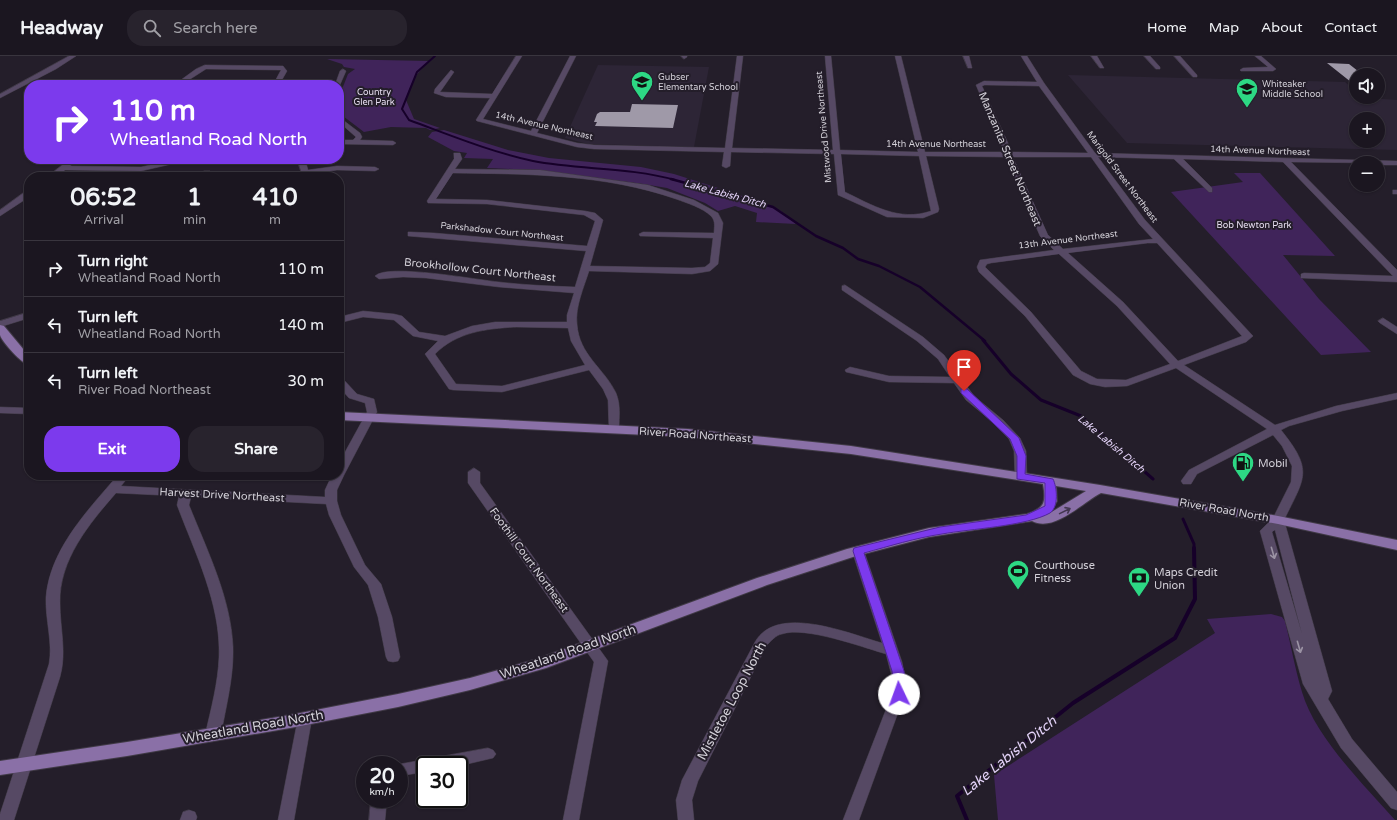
<!DOCTYPE html>
<html lang="en">
<head>
<meta charset="utf-8">
<style>
  body { margin:0; font-family:"Varela Round",sans-serif; background:#28232d; color:#f1f3f6; height:100vh; display:flex; flex-direction:column; font-size:15px; white-space:nowrap }
  * { box-sizing:border-box; margin:0 }
  p { font-size:13px; color:#a09fa5 }
  .icon { flex:none; width:22px; height:22px; fill:none; stroke:currentColor; stroke-width:2; stroke-linecap:round; stroke-linejoin:round }
  .map { position:relative; flex:1; overflow:hidden }
  .details { position:absolute; left:24px; top:116px; width:320px; height:308px; display:flex; flex-direction:column; background:#1b1620; border-radius:16px; box-shadow:0 1px 3px #0004,0 0 0 1px #39353e }
  .details>* { flex:none }
  .banner { position:absolute; left:24px; top:24px; width:320px; height:84px; border-radius:16px; box-shadow:0 1px 3px #0004,0 0 0 1px #39353e; background:#7c3aed; color:#fff; overflow:hidden }
  .buttons { position:absolute; left:1349px; top:12px; display:grid; gap:8px }
  .buttons a { display:grid; place-items:center; width:36px; height:36px; border-radius:50%; background:#1b1620; box-shadow:0 1px 3px #0004,0 0 0 1px #39353e; font-size:20px }
  .speed { position:absolute; left:356px; top:700px; display:flex; gap:8px; font-size:20px; font-weight:700; text-align:center }
  .speed>* { display:grid; place-content:center; width:52px; height:52px; border-radius:50%; background:#1b1620; box-shadow:0 1px 3px #0004,0 0 0 1px #39353e; line-height:1 }
  .speed small { font-size:10px; font-weight:400 }
  .speed .limit { border:2px solid #111; border-radius:6px; background:#fff; color:#111 }
  .pin { position:absolute; display:grid; place-items:center; width:34px; height:34px; color:#fff; margin:-41px -17px; border-radius:50% 50% 50% 0; rotate:-45deg; box-shadow:0 0 4px #0007 }
  .pin .icon { rotate:45deg }
  .me { position:absolute; width:44px; margin:-22px; rotate:357deg; stroke-linejoin:round; filter:drop-shadow(0 0 3px #0008) }
  .turn { display:flex; align-items:center; gap:14px; height:84px; padding:0 20px; font-size:18px }
  .turn .icon { width:52px; height:52px; stroke-width:2.5 }
  .turn b { display:block; font-size:28px; line-height:34px }
  .eta { display:flex; justify-content:space-evenly; align-items:center; height:68px; text-align:center }
  .eta b { font-size:24px; font-weight:700; line-height:28px }
  .action { display:flex; gap:8px; margin-top:auto; padding:8px 20px }
  .action a { flex:1; height:46px; border-radius:16px; background:#7c3aed; color:#fff; font-size:16px; font-weight:700; line-height:46px; text-align:center }
  .action a+a { background:#28232d; color:#f1f3f6 }
  ul { padding:0; list-style:none }
  li { display:flex; align-items:center; gap:12px; height:56px; padding:0 20px; border-top:1px solid #39353e }
  li div { flex:1 }
  li b { display:block; font-size:15px }
  li em { font-style:normal }
  header { display:flex; align-items:center; gap:24px; box-sizing:border-box; height:56px; padding:0 20px; background:#1b1620; border-bottom:1px solid #39353e }
  header strong { font-size:19px }
  nav { display:flex; gap:22px; margin-inline-start:auto; font-size:14px }
  .search { width:280px; height:36px; background:#28232d; display:flex; align-items:center; gap:10px; box-sizing:border-box; padding:0 14px; border-radius:16px; color:#a09fa5; font-size:15px }
  .map>svg:first-child { display:block }
  .built { fill:#2d2536; fill-rule:evenodd }
  .green { fill:#40245a }
  .lines { fill:none; stroke-linecap:round; stroke-linejoin:round }
  .stream-far3 { stroke:#160029; stroke-width:2 }
  .stream-far2 { stroke:#160029; stroke-width:2.5 }
  .stream-far1 { stroke:#160029; stroke-width:3 }
  .stream { stroke:#160029; stroke-width:4 }
  .building { fill:#9f99a8 }
  .minor-casing { stroke:#403a46; stroke-width:1 }
  .major-casing { stroke:#403a46; stroke-width:2 }
  .minor { fill:#564964; fill-rule:evenodd }
  .major { fill:#8a70a7; fill-rule:evenodd }
  .oneway { stroke:#433750 }
  .oneway2 { stroke:#9b93a4 }
  .route { fill:#7c3aed; stroke:#51269a }
  .labels { text-anchor:middle; dominant-baseline:central; stroke-width:4; stroke-linejoin:round; paint-order:stroke }
  .far-poi-label { font-size:9px; fill:#d3d0d8; stroke:#241e2a; text-anchor:start }
  .far-park-label { font-size:9px; fill:#e7def1; stroke:#241e2a }
  .far-street-label { font-size:9px; fill:#d3d0d8; stroke:#241e2a }
  .far-water-label { font-size:10px; font-style:italic; fill:#e4d3f9; stroke:#241e2a }
  .street-label { font-size:11px; fill:#d3d0d8; stroke:#241e2a }
  .poi-label { font-size:11px; fill:#d3d0d8; stroke:#241e2a; text-anchor:start }
  .near-street-label { font-size:13px; fill:#d3d0d8; stroke:#241e2a }
  .near-water-label { font-size:14px; font-style:italic; fill:#e4d3f9; stroke:#241e2a }
</style>
</head>
<body>
<header>
<strong>Headway</strong>
<div class="search"><svg class="icon" aria-label="search" viewBox="0 0 24 24"><circle cx="10" cy="10" r="6"/><path d="M15 15l6 6"/></svg>Search here</div>
<nav><a>Home</a><a>Map</a><a>About</a><a>Contact</a></nav>
</header>
<div class="map">
<svg width="1397" height="764" viewBox="0 0 1397 764">
  <rect width="100%" height="100%" fill="#241e2a"/>
  <g class="built">
    <path d="M598,9L709,11L694,91L588,88L565,82Z"/>
    <path d="M1068,19L1345,26L1356,35V41L1397,44V94L1127,87ZM1356,63H1378V85H1356Z"/>
  </g>
  <g class="green">
    <path d="M327,3L430,5C417,15 410,28 406,44L414,63L440,72L430,74L426,72L391,71L364,76L339,57V41L348,18L355,13L344,11L342,8Z"/>
    <path d="M444,74L508,94L549,102L641,111L674,118L737,138L781,155L796,168L756,166L757,157L735,150L718,155L705,147L667,132L643,128L539,114L487,112L493,103L464,102L467,97L454,95L428,81L432,76Z"/>
    <path d="M1234,117H1260L1335,200L1283,199L1319,243L1371,296L1321,299L1171,136L1243,126Z"/>
    <path d="M1271,558L1282,561L1285,565C1291,589 1295,613 1302,636C1315,681 1364,729 1395,764H998L994,719L1215,577L1207,563Z"/>
  </g>
  <g class="lines">
    <path class="stream-far3" d="M435,0L417,16L402,53L409,64C450,79 491,96 533,105C580,114 629,111 675,124"/>
    <path class="stream-far2" d="M671,123L773,151L816,180L843,192L858,203L879,210L920,231L985,285"/>
    <g class="stream-far1">
      <path d="M983,284L1011,318L1041,344L1081,360L1153,423"/>
      <path d="M1183,463L1194,488V493"/>
    </g>
    <path class="stream" d="M967,764L957,740L1073,647L1175,582L1195,543L1194,492"/>
  </g>
  <g class="building">
    <path d="M1327,7L1349,8L1363,19H1356V30Z"/>
    <path d="M632,48L678,49L673,72L595,70L597,66H594L597,58L600,56H630Z"/>
  </g>
  <g class="lines">
    <g class="minor-casing">
      <g id="minor">
        <path d="M69,0H76L56,13L0,42V38Z"/>
        <path d="M516,0H522L483,63L531,75L570,0H576L537,77L577,87L594,89L725,92L737,0H743L732,92L833,94L825,0H831L840,94L918,96L895,0H901L925,96H1004L976,29L984,25L1037,26L1021,0H1027L1044,27L1095,97L1397,105V109H1378V107L1291,106L1397,214V226L1301,222V218L1304,217L1393,220L1283,106L1183,103L1212,132V136H1209L1174,103L1098,101L1145,164L1253,280L1246,286L1184,309L1275,369L1336,350L1397,337V343L1342,355L1289,370L1281,374C1314,415 1305,421 1284,464L1332,635L1328,643L1352,683L1397,736V754L1391,752L1341,692L1303,628L1260,475L1273,462L1291,426L1292,410L1282,390L1273,379L1197,418L1191,428H1183L1181,425L1189,414L1267,373L1176,312L1127,330L1105,331L1090,328L1073,319L1025,260L979,216L977,211L980,204L1054,194L1040,180L1006,101L926,100L939,153L938,156L923,162L887,161L838,139L834,98L731,96L730,110L726,112L722,110L724,96L594,93L577,91L477,65L476,64L490,42L446,41L434,37L435,33L451,14L454,16L440,36L492,38ZM985,29L1039,30L1088,97L1012,96L982,30ZM841,98L919,100L931,155C899,166 872,149 845,136ZM1013,101H1091L1139,168L1153,183L1063,193L1048,179ZM1148,187H1157L1242,280L1178,305L1123,246L1068,197ZM1059,198L1117,250L1170,308L1126,324L1097,323L1081,315L1031,256L985,211L987,208L991,207ZM1275,474L1302,578L1272,476Z"/>
        <path d="M681,0H687V1L684,3Z"/>
        <path d="M963,0H969L972,12H968Z"/>
        <path d="M1091,0H1097L1104,12H1100Z"/>
        <path d="M1144,0H1150L1160,11V13H1156Z"/>
        <path d="M1174,0H1180L1197,19V21H1193Z"/>
        <path d="M1255,0H1261L1276,13L1273,15H1241L1240,14L1243,12L1268,11Z"/>
        <path d="M205,9L283,10L287,15L279,29H273L281,14L206,13L181,29H174L196,13Z"/>
        <path d="M343,13L346,15L339,31V29H335L340,15Z"/>
        <path d="M339,61L360,77L362,81L360,84L393,85L396,87L393,89L339,88V84H353L356,81L339,66Z"/>
        <path d="M454,97H460L462,103L455,113L540,114L648,129L694,144L718,157L723,167L718,208L710,215L692,218L589,215C584,231 575,251 577,268C579,299 604,312 616,337C621,349 619,360 619,373L618,375H610L609,373L608,344L603,333L589,314L502,336L453,334L449,333L425,298L438,285L413,280L394,264L363,261L339,267V261L363,255L394,258L402,260L419,276L445,280L472,270L495,266H567V259L574,237L499,231L426,222L403,221L379,223L375,220C387,207 478,224 499,226C524,229 550,230 575,231L586,195L408,180V176H411L434,177L587,190L595,165L584,159L487,148L428,147L427,145L454,103ZM453,117C527,118 605,118 676,143C687,147 703,152 711,160C716,165 714,172 714,177L643,176L639,178L640,180L713,182L710,207L705,211L692,212L590,210L603,164L595,157L585,155L487,144L436,143ZM515,271L568,272L571,285L585,309L502,330L456,328L435,298C457,276 485,273 515,271Z"/>
        <path d="M70,103H79L70,110L141,111L179,103H194L141,115L65,114L56,121H47Z"/>
        <path d="M297,103H305L308,114L337,110L375,111L379,113L375,115L337,114L310,118L311,121H303Z"/>
        <path d="M204,115H210L214,121H206L203,117Z"/>
        <rect x="1393" y="134" width="4" height="4"/>
        <path d="M26,135H29V141L0,160V154Z"/>
        <path d="M845,229L923,281L944,299L974,340L1003,364L1020,382L1026,395L1027,421L1025,424H1017L1015,421L1014,395L1009,383L995,368L966,344L954,327L889,326L846,316L845,314L850,311L889,320L950,321L938,303L917,285L842,234V230Z"/>
        <path d="M29,256V262L0,271V265Z"/>
        <path d="M1383,262L1397,271V278L1380,267L1378,265Z"/>
        <path d="M339,322L343,323L357,338L374,343L377,356L344,419L337,434V445L341,459L365,509L381,528L392,561L400,601L398,605L393,606L388,605L386,601L378,561L368,529L354,511L329,459L326,448L191,441L189,449C207,494 231,542 233,591C234,621 226,650 221,679L218,683L213,685L208,683L205,679C211,653 218,627 219,601C221,548 195,497 177,449L179,440L116,437C89,468 59,504 60,547C60,573 67,596 60,621L14,764H0V758L49,608C53,586 45,564 46,541C50,493 88,454 118,419H130L121,430L325,441V434L332,419H339V407L367,356L365,347L349,342L339,331Z"/>
        <path d="M0,351L29,352V358L0,357Z"/>
        <path d="M474,412L480,416V427L608,605L579,764H563L594,606L468,427V416Z"/>
        <path d="M858,491L862,492L864,495L902,606L907,632L859,764H843L892,638V621L886,598C862,591 805,570 782,578C776,579 771,585 767,589L698,725L692,744L694,764H678L676,744L682,724L755,586C777,547 850,578 882,587L852,495L854,492Z"/>
        <path d="M305,656L310,658L312,662L294,764H278L298,662L300,658Z"/>
        <path d="M488,692L493,694L496,698L493,702L459,710L425,709V716L399,720V709H395Z"/>
        <path d="M371,743H387L385,764H369Z"/>
        <path d="M189,754L195,756L197,761L196,764H180L183,756Z"/>
      </g>
    </g>
    <g class="major-casing">
      <g id="major">
        <path d="M0,269L4,270L29,300V309C22,308 2,286 0,279C0,276 0,272 0,269Z"/>
        <path d="M339,356L688,373L851,390L1100,429L1278,460L1397,484V494L1278,468L1101,437C1083,446 1054,477 1032,465L929,481L856,500L767,529L546,612L470,634L398,651L290,672L127,700L0,719V705L127,686L290,659L398,638L470,622L537,603L757,522L847,493L929,472L1027,458C1045,452 1046,446 1043,428L851,398L688,381L339,364ZM1056,430L1086,435L1050,457L1057,445Z"/>
      </g>
    </g>
    <use href="#minor" class="minor"/>
    <use href="#major" class="major"/>
  </g>
  <defs><path id="oneway-shaft" d="M-6 0H5M1.5-3L5.5 0L1.5 3" fill="none" stroke-width="1.6" stroke-linecap="round" stroke-linejoin="round"/></defs>
  <use class="oneway" href="#oneway-shaft" transform="translate(1065 455) rotate(-26)"/>
  <g class="oneway2">
    <use href="#oneway-shaft" transform="translate(1273 497) rotate(74)"/>
    <use href="#oneway-shaft" transform="translate(1299 591) rotate(74)"/>
  </g>
  <path class="route" d="M961,333H967L1019,382L1026,400L1025,418L1053,423C1057,431 1059,451 1050,457C1027,470 969,473 942,478C915,482 890,490 864,497L904,615L907,631L904,641H895C893,636 893,622 892,615L853,495L854,492L940,471L1026,459L1045,450V427L1017,423V400L1010,383L961,337Z"/>
  <defs>
    <g id="school-pin" transform="scale(1.15)"><path d="M0 17L-7.5 6A9.5 9.5 0 1 1 7.5 6Z" fill="#2dd884" stroke="#241e2a"/><path d="M0-5L7-2L0 1L-7-2ZM-4 1L0 2.5L4 1V4Q0 6-4 4Z" fill="#111"/></g>
    <g id="fuel-pin" transform="scale(1.15)"><path d="M0 17L-7.5 6A9.5 9.5 0 1 1 7.5 6Z" fill="#2dd884" stroke="#241e2a"/><path d="M-5.5-6h7V0h2V4h1.3V-2.5L3-4.5l.8-.8L6-3V5H2.5V1h-1V6h-7ZM-4.2-4.7v3.2H.2V-4.7Z" fill="#111"/></g>
    <g id="stadium-pin" transform="scale(1.15)"><path d="M0 17L-7.5 6A9.5 9.5 0 1 1 7.5 6Z" fill="#2dd884" stroke="#241e2a"/><path d="M0-5a6.5 5 0 1 0 0 10a6.5 5 0 1 0 0-10ZM-3.5-1.8h7v3.6h-7Z" fill="#111"/></g>
    <g id="bank-pin" transform="scale(1.15)"><path d="M0 17L-7.5 6A9.5 9.5 0 1 1 7.5 6Z" fill="#2dd884" stroke="#241e2a"/><path d="M-6-4H6V4H-6ZM0-2.3a2.3 2.3 0 1 0 0 4.6a2.3 2.3 0 1 0 0-4.6Z" fill="#111"/></g>
  </defs>
  <g fill-rule="evenodd">
    <use href="#school-pin" x="642" y="26"/>
    <use href="#school-pin" x="1247" y="33"/>
    <use href="#fuel-pin" x="1243" y="407"/>
    <use href="#stadium-pin" x="1018" y="515"/>
    <use href="#bank-pin" x="1139" y="522"/>
  </g>
  <g class="labels">
    <g class="far-poi-label">
      <text x="658" y="21">Gubser<tspan x="658" dy="10">Elementary School</tspan></text>
      <text x="1262" y="28">Whiteaker<tspan x="1262" dy="10">Middle School</tspan></text>
    </g>
    <g class="far-park-label">
      <text x="374" y="36">Country<tspan x="374" dy="10">Glen Park</tspan></text>
      <text x="1254" y="169">Bob Newton Park</text>
    </g>
    <g class="far-street-label">
      <text transform="translate(544 70) rotate(13)">14th Avenue Northeast</text>
      <text transform="translate(824 71) rotate(-95)">Mistwood Drive Northeast</text>
      <text x="936" y="88">14th Avenue Northeast</text>
      <text transform="translate(1260 95) rotate(2)">14th Avenue Northeast</text>
      <text transform="translate(1122 121) rotate(53)">Marigold Street Northeast</text>
      <text transform="translate(502 176) rotate(6)">Parkshadow Court Northeast</text>
      <text transform="translate(1068 184) rotate(-7)">13th Avenue Northeast</text>
    </g>
    <g class="far-water-label">
      <text transform="translate(725 138) rotate(15)">Lake Labish Ditch</text>
      <text transform="translate(1111 388) rotate(40)">Lake Labish Ditch</text>
    </g>
    <g class="street-label">
      <text transform="translate(1010 103) rotate(67)">Manzanita Street Northeast</text>
      <text transform="translate(480 214) rotate(6)">Brookhollow Court Northeast</text>
      <text transform="translate(695 379) rotate(4)">River Road Northeast</text>
      <text transform="translate(222 439) rotate(3)">Harvest Drive Northeast</text>
      <text transform="translate(1224 454) rotate(10)">River Road North</text>
      <text transform="translate(529 504) rotate(54)">Foothill Court Northeast</text>
    </g>
    <g class="poi-label">
      <text x="1258" y="407">Mobil</text>
      <text x="1034" y="509">Courthouse<tspan x="1034" dy="13">Fitness</tspan></text>
      <text x="1154" y="516">Maps Credit<tspan x="1154" dy="13">Union</tspan></text>
    </g>
    <g class="near-street-label">
      <text transform="translate(568 596) rotate(-19)">Wheatland Road North</text>
      <text transform="translate(732 645) rotate(-62)">Mistletoe Loop North</text>
      <text transform="translate(253 671) rotate(-10)">Wheatland Road North</text>
    </g>
    <g class="near-water-label">
      <text transform="translate(1009 700) rotate(-39)">Lake Labish Ditch</text>
    </g>
  </g>
</svg>
<div class="buttons">
<a><svg class="icon" aria-label="sound" viewBox="0 0 24 24"><path d="M4 9h4l5-4v14l-5-4H4zM17 9q2 3 0 6"/></svg></a>
<a>+</a>
<a>−</a>
</div>
<div class="speed"><div>20<small>km/h</small></div><div class="limit">30</div></div>
<div class="pin" style="left:964px;top:335px;background:#d93025"><svg class="icon" aria-label="arrive" viewBox="0 0 24 24"><path d="M6 21V4h12l-3 4 3 4H6"/></svg></div>
<svg class="me" style="left:899px;top:638px" viewBox="-20 -20 40 40"><circle r="19" fill="#fff"/><path d="M0-13L10 11 0 6-10 11z" fill="#7c3aed"/></svg>
<div class="banner">
<div class="turn"><svg class="icon" aria-label="right" viewBox="0 0 24 24"><path d="M7 20v-9h11M14 6l5 5-5 5"/></svg><div><b>110 m</b>Wheatland Road North</div></div>
</div>
<section class="details">
<div class="eta">
<div><b>06:52</b><p>Arrival</p></div>
<div><b>1</b><p>min</p></div>
<div><b>410</b><p>m</p></div>
</div>
<ul>
<li><svg class="icon" aria-label="right" viewBox="0 0 24 24"><path d="M7 20v-9h11M14 6l5 5-5 5"/></svg><div><b>Turn right</b><p>Wheatland Road North</p></div><em>110 m</em></li>
<li><svg class="icon" aria-label="left" viewBox="0 0 24 24"><path d="M17 20v-9H6M10 6l-5 5 5 5"/></svg><div><b>Turn left</b><p>Wheatland Road North</p></div><em>140 m</em></li>
<li><svg class="icon" aria-label="left" viewBox="0 0 24 24"><path d="M17 20v-9H6M10 6l-5 5 5 5"/></svg><div><b>Turn left</b><p>River Road Northeast</p></div><em>30 m</em></li>
</ul>
<div class="action"><a>Exit</a><a>Share</a></div>
</section>
</div>
</body>
</html>
